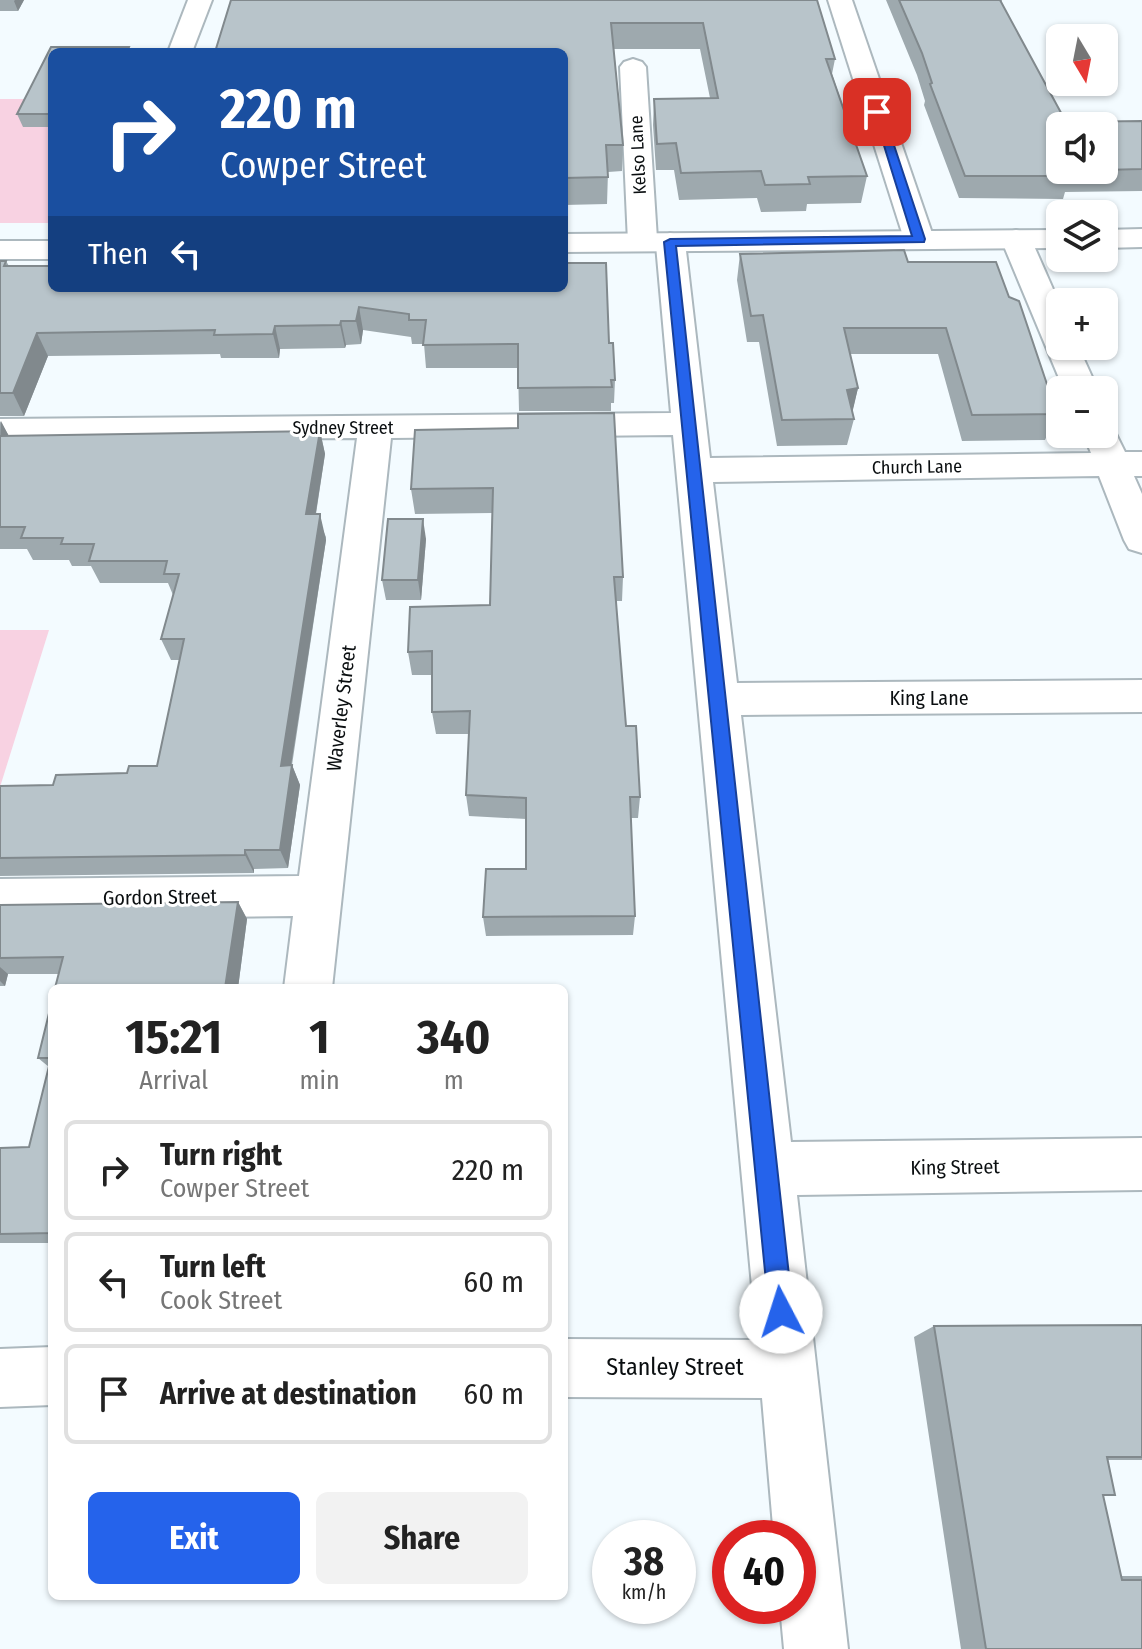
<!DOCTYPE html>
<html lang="en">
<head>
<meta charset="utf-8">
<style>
  body { margin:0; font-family:"Fira Sans Condensed",sans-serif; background:#f2f2f2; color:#222; height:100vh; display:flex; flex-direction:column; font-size:30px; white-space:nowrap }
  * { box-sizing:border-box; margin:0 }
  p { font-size:26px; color:#767676 }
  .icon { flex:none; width:44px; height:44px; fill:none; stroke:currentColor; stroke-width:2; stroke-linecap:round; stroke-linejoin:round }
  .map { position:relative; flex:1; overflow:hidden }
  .side { position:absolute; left:48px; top:984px; width:520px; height:616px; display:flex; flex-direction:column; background:#fff; border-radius:12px; box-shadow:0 2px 6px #0004 }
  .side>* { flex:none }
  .hud { position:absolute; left:48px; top:48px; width:520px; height:244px; border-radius:12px; box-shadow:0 2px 6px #0004; background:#1a4fa0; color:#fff; overflow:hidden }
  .needle { width:52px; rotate:170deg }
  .fabs { position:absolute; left:1046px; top:24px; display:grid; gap:16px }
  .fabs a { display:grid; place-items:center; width:72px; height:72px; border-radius:12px; background:#fff; box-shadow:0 2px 6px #0004; font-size:40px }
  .speed { position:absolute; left:592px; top:1520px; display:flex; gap:16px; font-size:40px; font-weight:700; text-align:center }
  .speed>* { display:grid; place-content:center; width:104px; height:104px; border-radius:50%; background:#fff; box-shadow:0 2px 6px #0004; line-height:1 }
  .speed small { font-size:20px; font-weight:400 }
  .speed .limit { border:12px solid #d22; background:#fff; color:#111 }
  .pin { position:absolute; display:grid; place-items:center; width:68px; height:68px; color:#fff; margin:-34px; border-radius:16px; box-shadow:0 4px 12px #0006 }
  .me { position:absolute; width:88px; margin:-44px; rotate:355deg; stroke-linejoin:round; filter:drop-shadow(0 0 6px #0008) }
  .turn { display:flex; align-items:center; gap:28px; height:168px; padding:0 40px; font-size:36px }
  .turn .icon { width:104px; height:104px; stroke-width:2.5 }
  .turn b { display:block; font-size:56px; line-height:68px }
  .then { display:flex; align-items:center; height:76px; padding:0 40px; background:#0003; gap:16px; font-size:30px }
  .eta { display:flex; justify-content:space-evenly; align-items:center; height:136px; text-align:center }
  .eta b { font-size:48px; font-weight:700; line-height:56px }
  .button { display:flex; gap:16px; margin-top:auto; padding:16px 40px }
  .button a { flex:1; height:92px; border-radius:12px; background:#2563eb; color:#fff; font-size:32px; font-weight:700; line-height:92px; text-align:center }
  .button a+a { background:#f2f2f2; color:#222 }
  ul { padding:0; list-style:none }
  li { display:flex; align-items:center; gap:24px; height:100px; margin:0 16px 12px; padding:0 24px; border:4px solid #e0e0e0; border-radius:12px }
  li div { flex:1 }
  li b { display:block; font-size:30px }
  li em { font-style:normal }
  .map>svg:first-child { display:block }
  .green { fill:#f8d2e2 }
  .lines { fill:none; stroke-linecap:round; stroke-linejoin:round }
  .minor-casing { stroke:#acb8be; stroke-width:4 }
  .major-casing { stroke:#acb8be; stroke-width:4 }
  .minor { fill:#fff; fill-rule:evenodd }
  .major { fill:#fff; fill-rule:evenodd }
  .wall { fill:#9ea9ae }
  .shaded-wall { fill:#81898d }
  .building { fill:#b8c4ca; stroke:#81898d; stroke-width:2 }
  .route { fill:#2563eb; stroke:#184099; stroke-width:2 }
  .labels { text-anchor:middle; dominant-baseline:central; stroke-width:6; stroke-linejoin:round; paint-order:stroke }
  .far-street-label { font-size:18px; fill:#0a0e10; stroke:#fff }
  .street-label { font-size:20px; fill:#0a0e10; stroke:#fff }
  .near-street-label { font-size:24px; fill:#0a0e10; stroke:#fff }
</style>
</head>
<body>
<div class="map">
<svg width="1142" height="1649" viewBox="0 0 1142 1649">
  <rect width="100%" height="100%" fill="#f3fbff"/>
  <g class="green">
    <rect x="0" y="99" width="52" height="124"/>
    <path d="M0,630H49L0,787Z"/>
  </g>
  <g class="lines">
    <g class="minor-casing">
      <g id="minor">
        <path d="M188,0H212L192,52H168Z"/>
        <path d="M828,0H852L934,239L929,245L919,248L909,245L904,239Z"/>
        <path d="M633,59L642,62L646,67L657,239L670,233L680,236L685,242L710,458L1091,453L1085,438L1087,434H1104V427L1114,430L1125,452H1142V476H1134L1142,494V553L1129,549L1124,540L1099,476L713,482L737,683L1142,680V712L741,715L791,1142L1142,1138V1190L797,1195L848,1649H784L780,1606H798V1538H774L762,1398L564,1397V1339L757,1340L673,435L391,438L332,988H284L293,916L0,919V879L299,876L357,438L0,441V419L671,413L656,245L643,251L633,248L628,242L620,67L624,62Z"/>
        <path d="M1016,230L1026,233L1031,239L1060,305V346H1078L1098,390H1064L1001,239L1006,233Z"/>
        <path d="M52,1347V1405L0,1407V1349Z"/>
      </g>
    </g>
    <g class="major-casing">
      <g id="major">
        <path d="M1142,229V247L1104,248V230Z"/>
        <path d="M1060,230V248L564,252V234Z"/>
        <rect x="0" y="241" width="52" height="18"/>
      </g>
    </g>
    <use href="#minor" class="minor"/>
    <use href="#major" class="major"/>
  </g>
  <g class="wall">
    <path d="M0,0H24L18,11H0Z"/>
    <path d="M817,0L835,59L832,74L867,176L861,203L807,204L806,211L761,212L757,198L679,200L674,170H656L653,125L654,99L710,98L700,49H614L623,145L622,171L608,172L607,204L564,205V52H215Z"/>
    <path d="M886,0H1002L1001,3L1066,122L1142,121V191L1065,192L1063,199L959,198L924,105L925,101L917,75Z"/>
    <path d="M52,52V127H23L17,114Z"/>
    <path d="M740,254L908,262L1009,297L1057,414L1045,440L962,441L938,354H850L858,388L852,412L854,419L847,445L777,446L759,342H747L737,280Z"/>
    <path d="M0,261H6L9,266L52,288H564L609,343L615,380L614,403H611V411H519L518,368H426L424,344H412L411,337L363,330L361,344L346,345L345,348L280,349L279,358H221L220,354L48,356L24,416H0Z"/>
    <path d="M0,421L9,436L320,431L325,454L316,514L326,537V540L292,765L300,785L288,868L254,869V873L0,876V786L53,785L127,773L157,766L180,660H171L161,639L173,595L168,583H100L91,566H72L69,560H33L27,549H0Z"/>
    <path d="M415,430L623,577L622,601H616L626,726L640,797L638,818H631L635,916L633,935L486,936L483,917L526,869V819L469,816L466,795L469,734H436L432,712V675H412L408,652L490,605L492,513L415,514L411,489Z"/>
    <path d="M426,539L421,600H386L382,580Z"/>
    <path d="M238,902L247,919L238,988H55L59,974H8L5,986H0V905Z"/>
    <path d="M52,1001V1243H0V1148L29,1147L49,1067L38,1058Z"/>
    <path d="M1142,1325V1460H1107L1103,1495L1121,1576H1142V1649H961L914,1337L934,1326Z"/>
  </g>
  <g class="shaded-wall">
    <path d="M15,0H24L18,11L14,1Z"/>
    <path d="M359,307L363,330L361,344L356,321Z"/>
    <path d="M341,321L346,345L345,348L340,325Z"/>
    <path d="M275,326L280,349L279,358L273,334Z"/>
    <path d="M37,333L48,356L24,416L13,393Z"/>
    <path d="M858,388L852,414L847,390Z"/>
    <path d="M1,421L13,444L0,446Z"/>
    <path d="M320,431L325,454L312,537L306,514Z"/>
    <path d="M320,514L326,540L288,785L281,766Z"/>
    <path d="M423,519L426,539L421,600L418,580Z"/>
    <path d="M292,765L300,785L288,868L280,850Z"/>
    <path d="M245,850L254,869V873L245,855Z"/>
    <path d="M238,902L247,919L238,988H225Z"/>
    <path d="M0,967L8,974L5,986L0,981Z"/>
  </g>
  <g class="building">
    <path d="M231,0H817L835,59H826L867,176L808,177L810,184L765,185L761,171L681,173L676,143L657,144L654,99L718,98L703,23H611L623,145H606L608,177L564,178V52H215Z"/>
    <path d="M899,0H1000L1066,122L1142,121V169L1104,170V126H1060V170H1087H1068L1071,176H965L930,84L932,83L922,53Z"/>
    <path d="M51,47H129L127,52H52V114H17Z"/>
    <path d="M904,250L908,262H996L1009,297L1019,301L1057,414L972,415L946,328H844L858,388L847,390L854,419L782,420L763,315L751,316L740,254Z"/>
    <path d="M0,261H6L4,266H52V288H564V263H606L609,343H613L615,380H611L612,387L518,388V344L423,345L426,320H409V314L359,307L356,321H341L340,325L275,326L273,334L214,335L215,330L37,333L13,393H0Z"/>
    <path d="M614,413L623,577H614L626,726H636L640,797H630L635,916L483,917L486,869H526V798L466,795L470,711L432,712V651L408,652L410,607L490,605L493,488L411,489L415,430L518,428V414Z"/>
    <path d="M320,431L306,514H320V517L281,766L292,765L280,850H245V855L0,858V786L53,785L56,775L127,773L129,766H157L184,639H161L179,574H164L167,561H89L94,544H61L63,538H21L25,527H0V436Z"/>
    <path d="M388,519H423L418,580H382Z"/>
    <path d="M238,902L225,988H55L63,957L0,958V905Z"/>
    <path d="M52,1001V1233L0,1234V1148L29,1147L51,1058H38Z"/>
    <path d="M1142,1325V1457H1107L1115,1495H1103L1122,1580H1142V1649H986L934,1326Z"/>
  </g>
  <path class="route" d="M873,110L883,112L925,239L924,242L676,246L793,1312L789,1320L781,1323L773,1320L769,1312L664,242L670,239L912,236Z"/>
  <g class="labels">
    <g class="far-street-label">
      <text transform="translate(638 155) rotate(-93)">Kelso Lane</text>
      <text x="343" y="428">Sydney Street</text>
      <text transform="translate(917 467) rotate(-1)">Church Lane</text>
    </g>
    <g class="street-label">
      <text x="929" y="698">King Lane</text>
      <text transform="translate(341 708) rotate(-83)">Waverley Street</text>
      <text transform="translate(160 897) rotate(-1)">Gordon Street</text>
      <text transform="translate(955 1167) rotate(-1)">King Street</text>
    </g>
    <g class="near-street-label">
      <text x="675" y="1367">Stanley Street</text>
    </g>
  </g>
</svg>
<div class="fabs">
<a><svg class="needle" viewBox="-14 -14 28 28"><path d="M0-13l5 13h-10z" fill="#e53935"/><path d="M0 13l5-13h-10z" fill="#767676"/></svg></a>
<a><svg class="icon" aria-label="sound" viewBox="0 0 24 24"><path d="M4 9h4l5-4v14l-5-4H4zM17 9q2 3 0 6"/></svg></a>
<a><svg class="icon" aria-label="layers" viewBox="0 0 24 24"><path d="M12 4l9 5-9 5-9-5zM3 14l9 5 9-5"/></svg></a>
<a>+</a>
<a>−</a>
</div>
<div class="speed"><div>38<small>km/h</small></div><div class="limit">40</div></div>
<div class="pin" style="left:877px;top:112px;background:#d93025"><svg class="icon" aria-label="arrive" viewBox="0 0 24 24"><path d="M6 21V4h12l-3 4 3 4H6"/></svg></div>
<svg class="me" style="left:781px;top:1312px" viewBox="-20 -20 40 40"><circle r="19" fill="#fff"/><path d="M0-13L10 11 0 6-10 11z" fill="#2563eb"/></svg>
<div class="hud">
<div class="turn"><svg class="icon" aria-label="right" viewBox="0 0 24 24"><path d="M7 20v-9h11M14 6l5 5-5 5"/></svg><div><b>220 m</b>Cowper Street</div></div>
<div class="then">Then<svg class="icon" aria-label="left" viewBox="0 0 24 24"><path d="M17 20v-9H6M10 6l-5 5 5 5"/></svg></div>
</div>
<section class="side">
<div class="eta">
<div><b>15:21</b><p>Arrival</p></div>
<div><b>1</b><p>min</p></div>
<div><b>340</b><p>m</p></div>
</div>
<ul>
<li><svg class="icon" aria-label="right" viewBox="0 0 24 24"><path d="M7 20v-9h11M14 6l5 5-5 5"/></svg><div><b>Turn right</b><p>Cowper Street</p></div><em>220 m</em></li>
<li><svg class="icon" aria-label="left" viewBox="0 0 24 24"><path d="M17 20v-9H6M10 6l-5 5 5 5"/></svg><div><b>Turn left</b><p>Cook Street</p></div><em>60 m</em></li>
<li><svg class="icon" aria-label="arrive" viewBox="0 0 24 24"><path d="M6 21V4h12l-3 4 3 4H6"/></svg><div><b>Arrive at destination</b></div><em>60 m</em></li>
</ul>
<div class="button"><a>Exit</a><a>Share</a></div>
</section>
</div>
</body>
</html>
